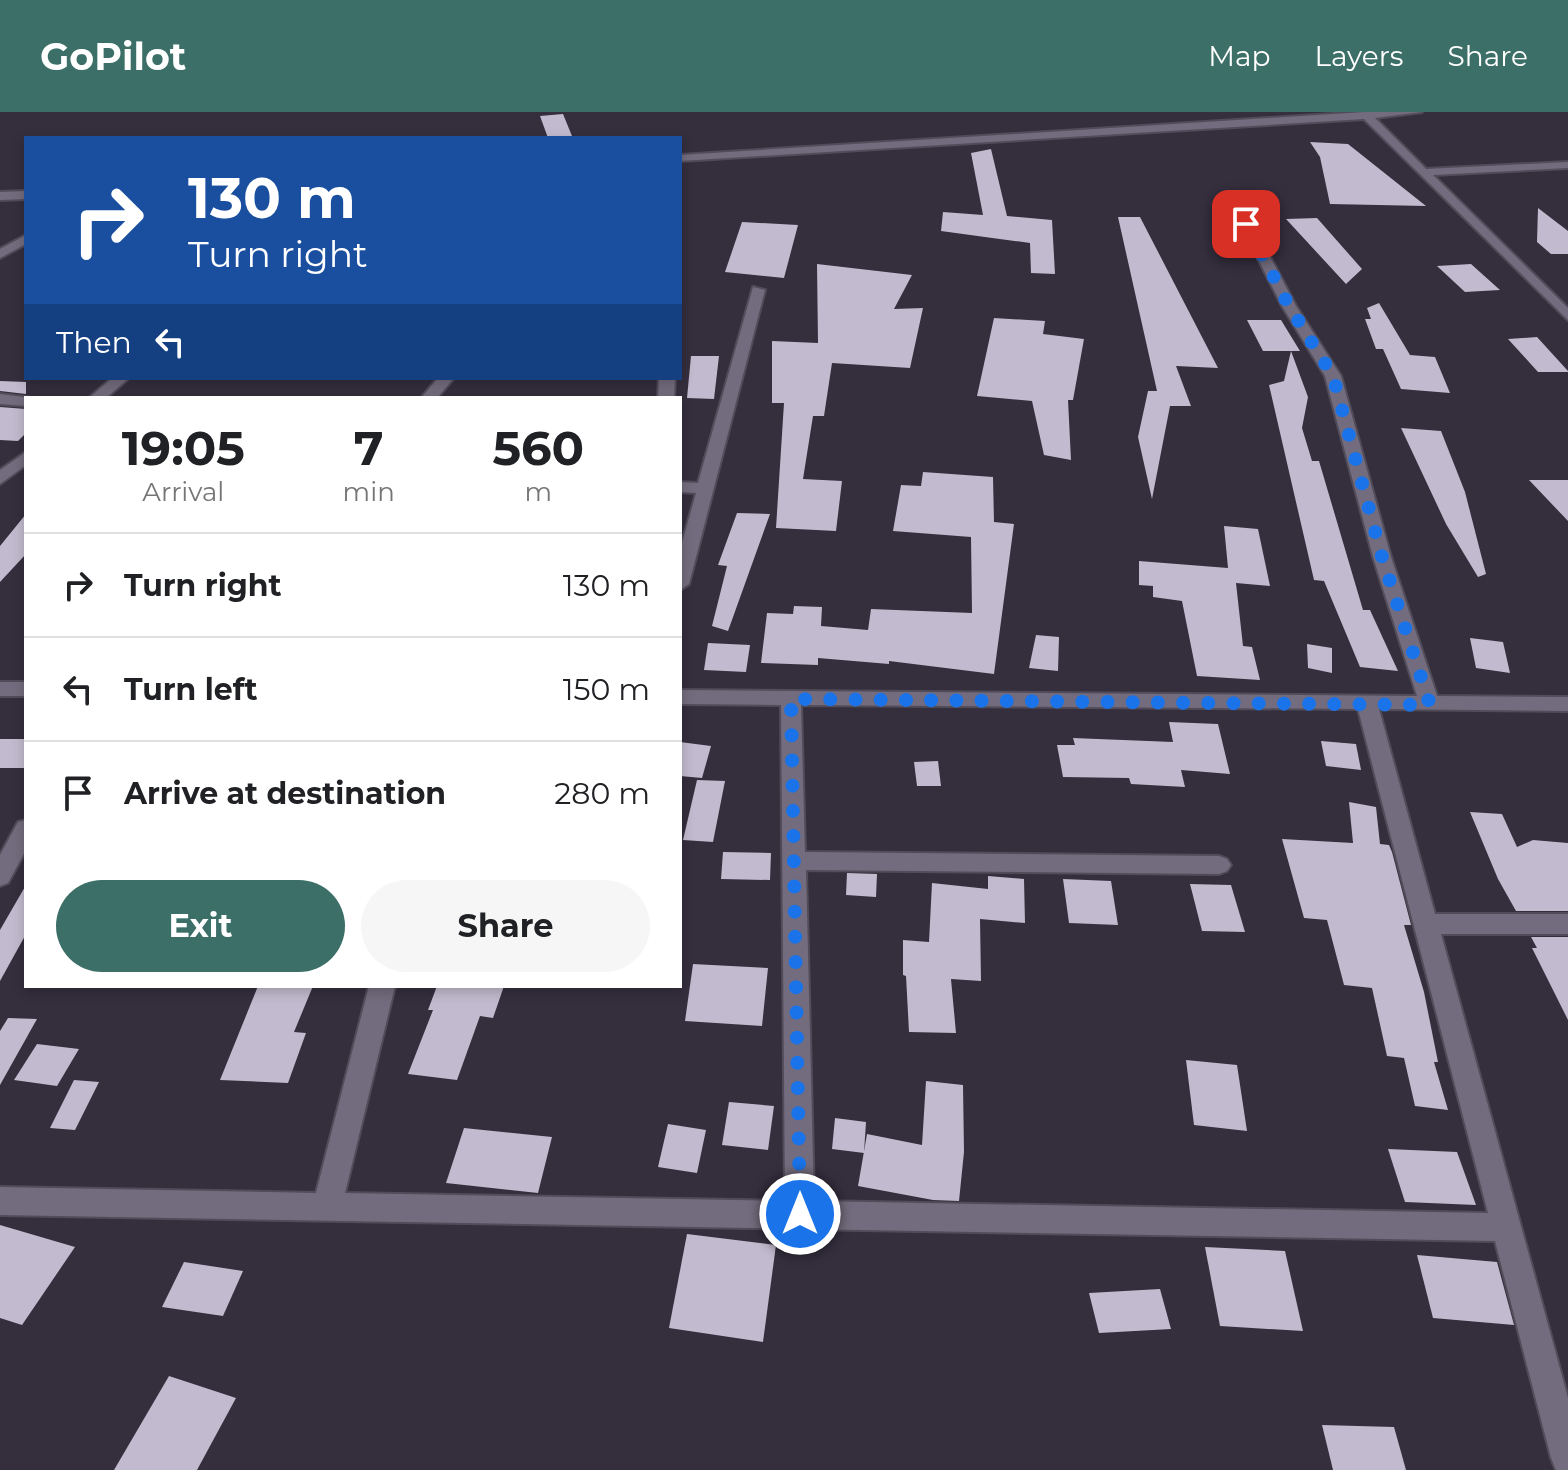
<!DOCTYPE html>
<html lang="en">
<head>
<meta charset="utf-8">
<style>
  body { margin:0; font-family:Montserrat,sans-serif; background:#f6f6f6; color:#202124; height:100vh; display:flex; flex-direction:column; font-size:30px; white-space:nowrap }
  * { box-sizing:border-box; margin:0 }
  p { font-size:26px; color:#757577 }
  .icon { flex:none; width:44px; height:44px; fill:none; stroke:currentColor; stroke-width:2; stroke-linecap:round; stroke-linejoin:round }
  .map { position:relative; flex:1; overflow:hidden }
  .sheet { position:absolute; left:24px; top:284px; width:658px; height:592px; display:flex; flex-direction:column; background:#fff; border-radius:0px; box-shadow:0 4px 12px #0003 }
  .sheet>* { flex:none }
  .banner { position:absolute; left:24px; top:24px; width:658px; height:244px; border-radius:0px; box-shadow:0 4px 12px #0003; background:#1a4fa0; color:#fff; overflow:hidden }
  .pin { position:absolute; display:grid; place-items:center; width:68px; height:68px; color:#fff; margin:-34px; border-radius:16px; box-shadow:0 4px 12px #0006 }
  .me { position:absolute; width:88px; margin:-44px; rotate:0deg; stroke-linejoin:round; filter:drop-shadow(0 0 6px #0008) }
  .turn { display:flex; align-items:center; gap:28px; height:168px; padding:0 32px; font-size:36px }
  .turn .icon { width:104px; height:104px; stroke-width:2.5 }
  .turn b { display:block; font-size:56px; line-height:68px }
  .then { display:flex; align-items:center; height:76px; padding:0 32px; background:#0003; gap:16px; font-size:30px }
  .eta { display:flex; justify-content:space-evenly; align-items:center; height:136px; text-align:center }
  .eta b { font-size:48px; font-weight:700; line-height:56px }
  .action { display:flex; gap:16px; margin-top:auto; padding:16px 32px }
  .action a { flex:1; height:92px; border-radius:48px; background:#3c6f67; color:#fff; font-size:32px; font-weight:700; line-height:92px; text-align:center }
  .action a+a { background:#f6f6f6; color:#202124 }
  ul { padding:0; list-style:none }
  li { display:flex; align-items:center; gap:24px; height:104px; padding:0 32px; border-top:2px solid #e0e0e0 }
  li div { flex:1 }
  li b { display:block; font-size:30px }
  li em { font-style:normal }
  header { display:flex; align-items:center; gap:48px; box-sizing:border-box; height:112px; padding:0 40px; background:#3c6f67; color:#fff }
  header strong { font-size:38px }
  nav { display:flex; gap:44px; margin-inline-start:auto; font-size:28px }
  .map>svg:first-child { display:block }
  .building { fill:#c2bace }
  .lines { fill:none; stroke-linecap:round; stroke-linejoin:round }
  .minor-casing { stroke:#514c59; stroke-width:4 }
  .minor { fill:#736c7e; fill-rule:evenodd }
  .route { stroke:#1a73e8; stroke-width:14; stroke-dasharray:0 25.2 }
</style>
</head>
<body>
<header>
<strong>GoPilot</strong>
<nav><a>Map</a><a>Layers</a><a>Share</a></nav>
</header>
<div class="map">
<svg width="1568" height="1358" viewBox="0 0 1568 1358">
  <rect width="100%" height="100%" fill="#342e3d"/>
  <g class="building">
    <path d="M563,2L572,24L548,26L540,4Z"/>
    <path d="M1310,30L1348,32L1426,94L1330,92L1320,45Z"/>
    <path d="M991,37L1007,104L1052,108L1055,162L1031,161L1030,131L941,119L943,100L983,103L971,41Z"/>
    <path d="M1538,96L1568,119V142H1551L1537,130Z"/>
    <path d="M1118,105H1140L1218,256L1176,254L1191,294H1170L1152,387L1138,325L1148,279H1157Z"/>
    <path d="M1317,106L1362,157L1346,172L1286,107Z"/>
    <path d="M742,110L798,113L784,166L725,160Z"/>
    <path d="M817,152L912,163L894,197L923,196L910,256L832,251L824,304H813L803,367L842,369L836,419L776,416L784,291H772V229L818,231Z"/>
    <path d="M1471,152L1500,178L1465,180L1437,154Z"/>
    <path d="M1379,191L1410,243L1435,245L1450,281L1401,277L1383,237H1376L1365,207H1371L1367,196Z"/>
    <path d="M994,206L1045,209L1043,222L1084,227L1073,288H1068L1071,348L1044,343L1032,289L977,284Z"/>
    <path d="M1247,208H1281L1300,239H1291L1308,285L1302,316L1312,349H1319L1363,498H1370L1398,559L1360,555L1324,469L1314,468L1269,273L1284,269L1291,239H1263Z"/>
    <path d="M1537,225L1568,259V260H1538L1508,227Z"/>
    <path d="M691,244H719L714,287L687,286Z"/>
    <path d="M0,269L26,270V282L0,279Z"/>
    <path d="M0,295L26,297V321L18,329L0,328Z"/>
    <path d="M1401,316L1441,319L1465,380L1486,462L1478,465L1446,412Z"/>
    <path d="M923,360L993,365L994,410L1014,412L994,562L889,549V552L818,546V553L761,551L767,501L793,502L794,494L822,495L821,514L868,518L871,497L972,501L971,425L893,419L901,373L921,374Z"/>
    <path d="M1529,368H1568V409Z"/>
    <path d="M737,401L770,402L728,519L712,514L727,454L718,453Z"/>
    <path d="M26,402V442L0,470V434Z"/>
    <path d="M1224,414L1258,417L1270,474L1236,471L1243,534L1252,535L1260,568L1197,564L1182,489L1153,485V474L1139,473V449L1228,456Z"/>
    <path d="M1036,523L1059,525L1058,559L1029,556Z"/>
    <path d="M1470,526L1503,530L1510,561L1476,556Z"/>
    <path d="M708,531L750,533L746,560L704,558Z"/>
    <path d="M1307,532L1332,536V561L1308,556Z"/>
    <path d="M1169,610L1218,612L1230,662L1181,658L1185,675L1131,672L1129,666L1063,665L1057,633H1075L1073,626L1173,630Z"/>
    <rect x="0" y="627" width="26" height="29"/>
    <path d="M1321,629L1356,632L1361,658L1326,654Z"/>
    <path d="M680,630L711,634L702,666L680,664Z"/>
    <path d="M938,649L941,674H917L914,650Z"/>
    <path d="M697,668L725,669L713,730L683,728Z"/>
    <path d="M1349,690L1376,695L1380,732L1389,733L1392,740L1411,813H1404L1424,880L1438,950H1434L1448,998L1415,994L1404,946L1387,944L1372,876L1344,873L1327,808L1304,806L1282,727L1353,731Z"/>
    <path d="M1470,700L1502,702L1517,735L1533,728L1568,731V799H1516L1498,767Z"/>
    <path d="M723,740L771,741L770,768L721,767Z"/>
    <path d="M847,761L877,762L876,785L846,783Z"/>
    <path d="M988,764L1024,767L1025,811L980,807L981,869L951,867L956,921L909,920L906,864L903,863V828L929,830L932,771L988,777Z"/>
    <path d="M1063,767L1111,769L1118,813L1069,811Z"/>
    <path d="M1190,772L1231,773L1245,820L1202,819Z"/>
    <path d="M26,773V822L0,869V818Z"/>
    <path d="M1531,825H1568V908L1532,836H1537Z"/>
    <path d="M693,852L768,856L762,914L685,909Z"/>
    <path d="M258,874H313L294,920L306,921L288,971L220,968Z"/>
    <path d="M437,874H504L493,906L480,904L457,968L408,962L433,898H428Z"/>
    <path d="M8,906L37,907L0,973V919Z"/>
    <path d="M37,932L79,937L57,974L14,968Z"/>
    <path d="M1186,948L1237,953L1247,1019L1194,1013Z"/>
    <path d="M74,968L99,970L75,1018L50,1016Z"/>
    <path d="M926,969L963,973L964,1040L959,1089L933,1088L858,1074L867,1022L922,1033Z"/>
    <path d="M729,990L774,994L768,1038L722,1033Z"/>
    <path d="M835,1006L866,1010L864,1041L832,1037Z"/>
    <path d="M668,1012L706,1018L697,1061L658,1055Z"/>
    <path d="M464,1016L552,1025L538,1081L446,1071Z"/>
    <path d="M1388,1037L1457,1040L1476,1093L1405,1090Z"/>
    <path d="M0,1113L75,1135L22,1213L0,1206Z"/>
    <path d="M687,1122L776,1133L763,1230L669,1216Z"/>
    <path d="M1205,1135L1285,1139L1303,1219L1220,1214Z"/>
    <path d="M1417,1143L1497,1150L1514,1213L1433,1206Z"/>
    <path d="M184,1150L243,1159L223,1204L162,1195Z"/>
    <path d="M1160,1177L1171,1217L1099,1221L1089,1181Z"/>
    <path d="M169,1264L236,1286L197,1358H114Z"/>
    <path d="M1322,1313L1394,1315L1406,1358H1333Z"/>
  </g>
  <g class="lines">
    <g class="minor-casing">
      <g id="minor">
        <path d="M1365,0H1422L1375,6L1426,57L1568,50V56L1433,63L1568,196V208L1364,7L680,49V43Z"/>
        <path d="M26,79V87L0,88V80Z"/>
        <path d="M1232,80L1238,84L1296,194L1341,264L1391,445L1437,584L1568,585V599L1379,597L1435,802H1568V822H1441L1568,1286V1358H1556L1551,1346L1495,1129L0,1103V1075L316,1081L369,874H395L345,1081L785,1089L781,593L680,592V578L1417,584L1373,445L1325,264L1282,194L1226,84ZM801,593L1358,597L1488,1101L814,1089L806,758L1219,762L1227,759L1231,753L1227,747L1219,744L805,740Z"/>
        <path d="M26,123V132L0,146V137Z"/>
        <path d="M753,175L765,178L689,472L680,478V438L696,381L680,380V370L698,371Z"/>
        <path d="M112,266H129L106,286H89Z"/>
        <path d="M438,266H454L437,286H421Z"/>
        <path d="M659,266H675L674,286H658Z"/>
        <path d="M0,282L32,286H26V294L0,292Z"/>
        <path d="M26,340V353L0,372V358Z"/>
        <rect x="0" y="570" width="26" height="14"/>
        <path d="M26,708V738L8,771L0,774V743L18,710Z"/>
      </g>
    </g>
    <use href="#minor" class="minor"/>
  </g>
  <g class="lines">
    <path class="route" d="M800,1102L791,587L1430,593L1382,445L1333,264L1289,194L1246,112"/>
  </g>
</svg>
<div class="pin" style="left:1246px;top:112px;background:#d93025"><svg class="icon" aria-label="arrive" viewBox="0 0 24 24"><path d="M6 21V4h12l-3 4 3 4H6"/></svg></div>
<svg class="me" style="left:800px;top:1102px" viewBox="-20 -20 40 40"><circle r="17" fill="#1a73e8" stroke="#fff" stroke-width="3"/><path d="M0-11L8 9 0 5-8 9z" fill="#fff"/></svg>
<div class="banner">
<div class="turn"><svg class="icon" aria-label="right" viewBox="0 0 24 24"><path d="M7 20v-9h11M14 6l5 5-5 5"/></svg><div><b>130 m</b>Turn right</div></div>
<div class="then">Then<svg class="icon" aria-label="left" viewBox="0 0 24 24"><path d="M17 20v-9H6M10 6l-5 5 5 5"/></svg></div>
</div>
<section class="sheet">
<div class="eta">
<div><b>19:05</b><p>Arrival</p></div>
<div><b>7</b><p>min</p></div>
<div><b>560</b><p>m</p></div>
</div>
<ul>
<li><svg class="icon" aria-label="right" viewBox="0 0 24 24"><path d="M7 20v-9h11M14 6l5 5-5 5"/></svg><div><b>Turn right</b></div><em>130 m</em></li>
<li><svg class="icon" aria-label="left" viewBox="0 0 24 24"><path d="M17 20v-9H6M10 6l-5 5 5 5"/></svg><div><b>Turn left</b></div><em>150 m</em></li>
<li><svg class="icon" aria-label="arrive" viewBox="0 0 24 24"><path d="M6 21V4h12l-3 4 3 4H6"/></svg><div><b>Arrive at destination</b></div><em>280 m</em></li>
</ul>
<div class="action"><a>Exit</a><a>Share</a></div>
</section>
</div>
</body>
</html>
